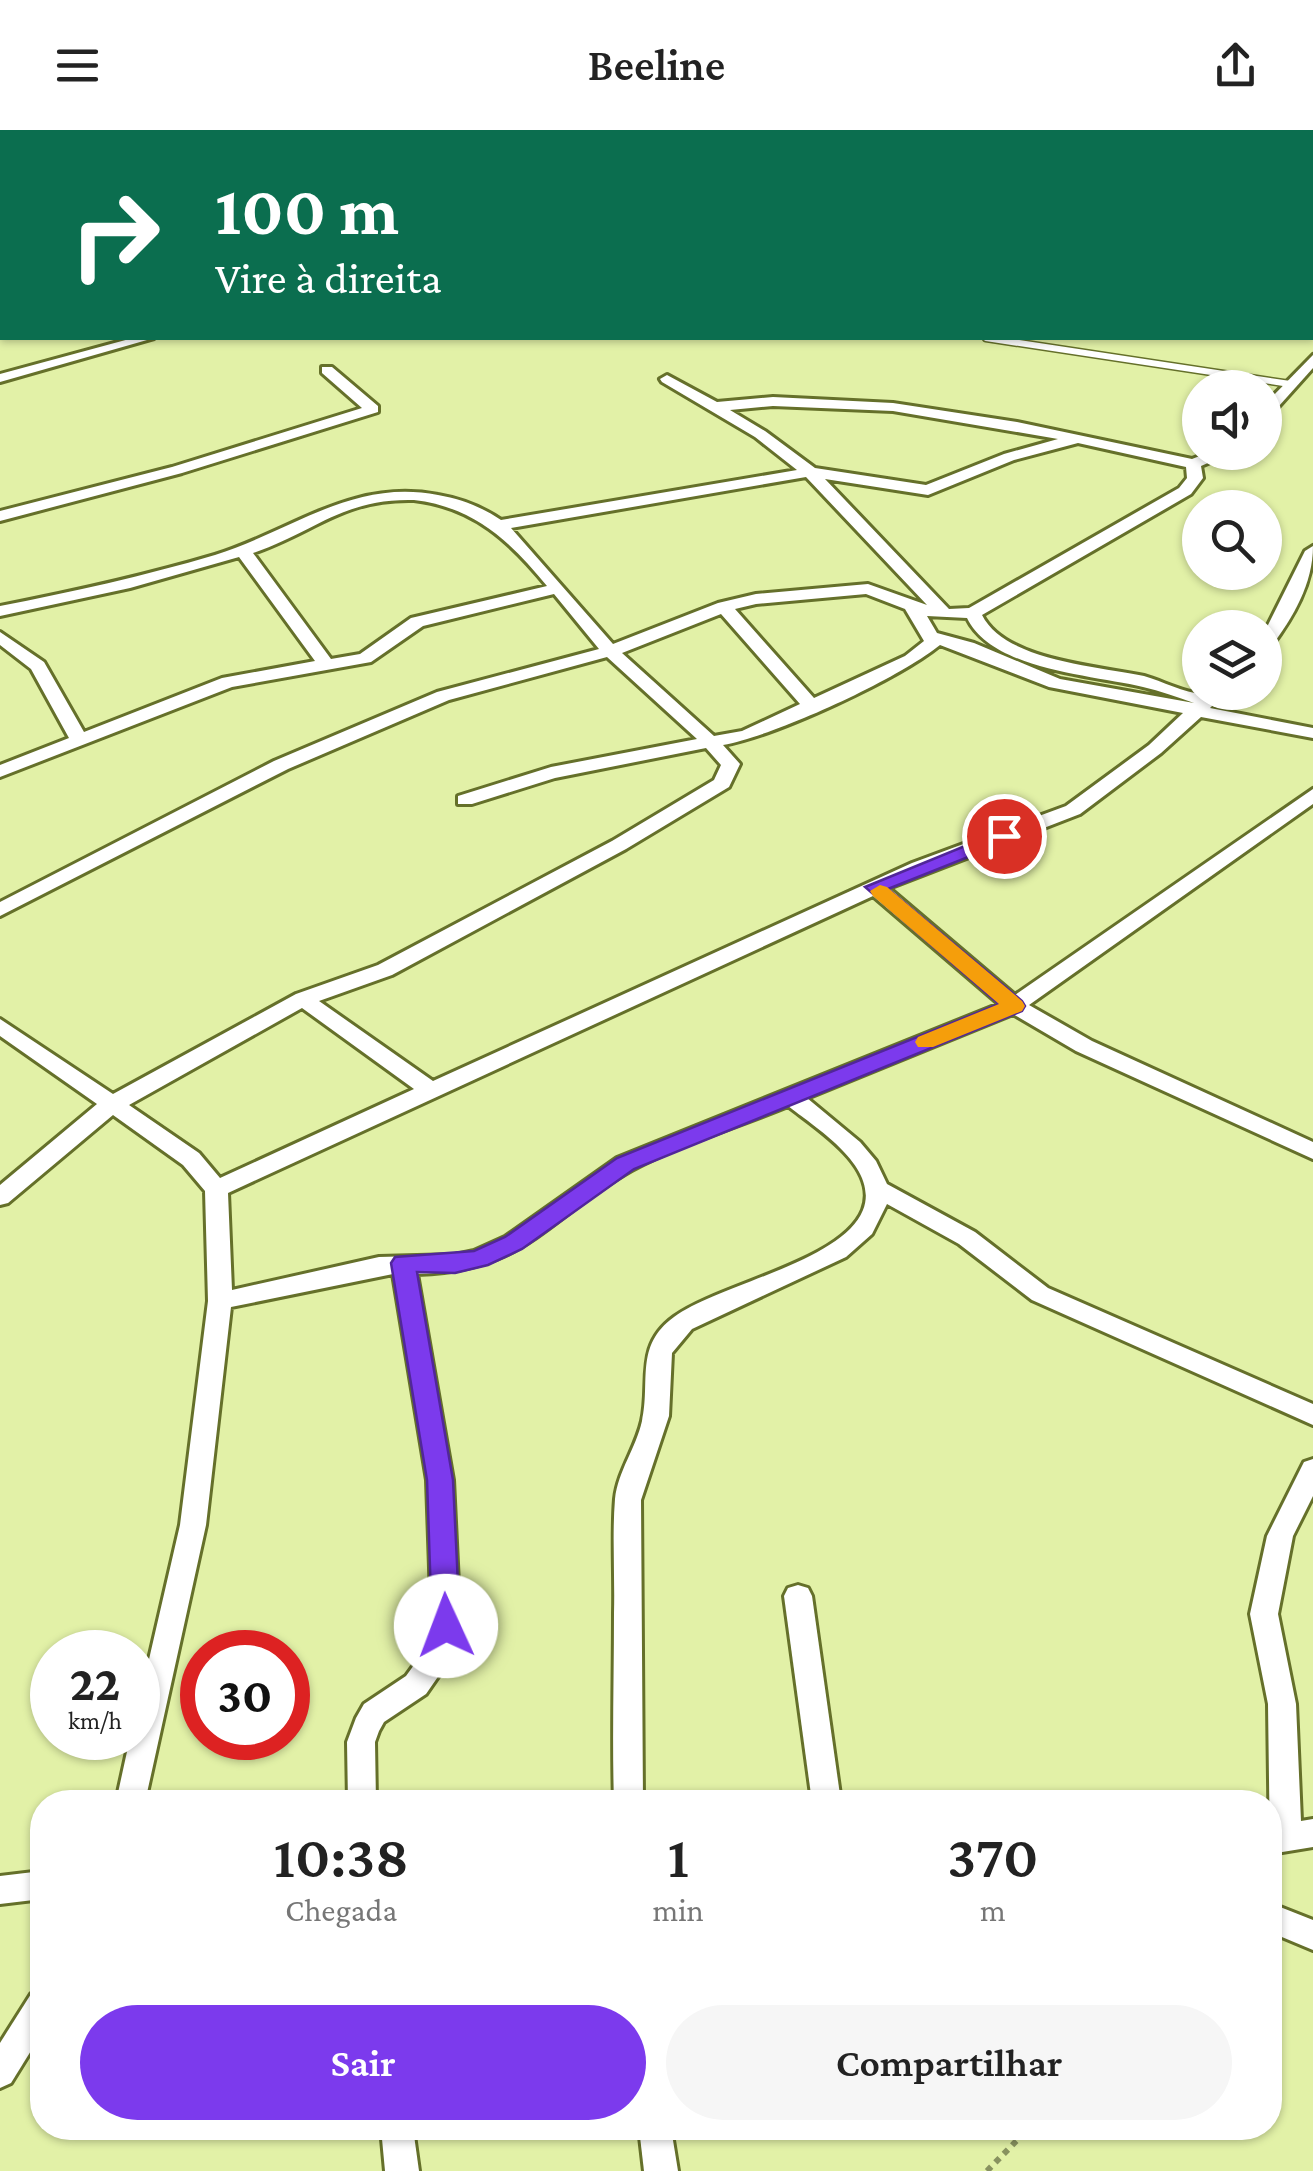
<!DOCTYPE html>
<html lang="pt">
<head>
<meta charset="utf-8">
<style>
  body { margin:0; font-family:"Crimson Pro",serif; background:#f6f6f6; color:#222; height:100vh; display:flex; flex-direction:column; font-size:38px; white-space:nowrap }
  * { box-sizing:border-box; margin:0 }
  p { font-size:32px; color:#767676 }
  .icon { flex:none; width:55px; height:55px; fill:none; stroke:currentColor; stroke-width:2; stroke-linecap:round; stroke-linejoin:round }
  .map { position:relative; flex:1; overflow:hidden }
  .details { position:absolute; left:30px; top:1660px; width:1252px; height:350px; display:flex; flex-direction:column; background:#fff; border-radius:40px; box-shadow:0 2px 8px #0004 }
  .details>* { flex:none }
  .hud { position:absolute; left:0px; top:0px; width:1315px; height:210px; box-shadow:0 2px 8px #0004; background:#0b6e4f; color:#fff; overflow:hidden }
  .fabs { position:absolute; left:1182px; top:240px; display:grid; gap:20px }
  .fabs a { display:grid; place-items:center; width:100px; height:100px; border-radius:50%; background:#fff; box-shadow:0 2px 8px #0004; font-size:50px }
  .speed { position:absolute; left:30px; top:1500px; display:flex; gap:20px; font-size:50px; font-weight:700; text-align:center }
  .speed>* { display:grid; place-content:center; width:130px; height:130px; border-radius:50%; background:#fff; box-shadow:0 2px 8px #0004; line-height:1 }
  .speed small { font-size:25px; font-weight:400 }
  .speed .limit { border:15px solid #d22; background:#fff; color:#111 }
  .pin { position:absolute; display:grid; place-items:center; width:85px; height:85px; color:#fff; margin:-42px; border:5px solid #fff; border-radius:50%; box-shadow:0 2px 10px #0007 }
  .me { position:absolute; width:110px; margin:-55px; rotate:358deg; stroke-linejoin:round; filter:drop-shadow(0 0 8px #0008) }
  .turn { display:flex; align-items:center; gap:35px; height:210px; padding:0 50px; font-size:45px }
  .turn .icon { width:130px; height:130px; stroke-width:2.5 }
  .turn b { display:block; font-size:70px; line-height:85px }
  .eta { display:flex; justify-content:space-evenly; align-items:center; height:170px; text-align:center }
  .eta b { font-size:60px; font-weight:600; line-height:70px }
  .primary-button { display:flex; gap:20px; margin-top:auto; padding:20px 50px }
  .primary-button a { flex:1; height:115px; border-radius:60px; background:#7c3aed; color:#fff; font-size:40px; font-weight:600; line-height:115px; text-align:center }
  .primary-button a+a { background:#f6f6f6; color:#222 }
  header { display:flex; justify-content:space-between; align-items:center; height:130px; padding:0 50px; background:#fff; font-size:45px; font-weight:600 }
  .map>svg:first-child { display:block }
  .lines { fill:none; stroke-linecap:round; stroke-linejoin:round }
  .service-casing { stroke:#65702a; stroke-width:9 }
  .minor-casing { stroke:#65702a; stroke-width:6 }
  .path-far1 { stroke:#88925f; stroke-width:2.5; stroke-dasharray:2.5 2.5; stroke-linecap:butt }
  .path { stroke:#88925f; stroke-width:6; stroke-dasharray:6 6; stroke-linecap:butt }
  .service { stroke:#fff; stroke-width:6 }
  .minor { fill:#fff; fill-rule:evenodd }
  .route { fill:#7c3aed; stroke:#51269a; stroke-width:2.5 }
  .slow { fill:#f59e0b }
</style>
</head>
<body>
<header><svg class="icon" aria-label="menu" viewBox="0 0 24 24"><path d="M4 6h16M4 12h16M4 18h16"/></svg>Beeline<svg class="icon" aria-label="share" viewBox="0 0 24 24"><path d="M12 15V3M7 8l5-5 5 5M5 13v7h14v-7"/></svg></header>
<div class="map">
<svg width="1313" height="2041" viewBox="0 0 1313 2041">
  <rect width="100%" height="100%" fill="#e2f1a7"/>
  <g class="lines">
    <g class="service-casing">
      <path id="service" d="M986,208L1290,254"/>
    </g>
    <g class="minor-casing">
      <g id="minor">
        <path d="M133,208H154L0,252V244Z"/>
        <path d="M1313,225V238L1270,286L1265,287V274Z"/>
        <path d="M322,237H332L378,276V282L182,343L0,391V381L172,337L362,278L322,243Z"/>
        <path d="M667,245L717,272L773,267L893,273L1017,292L1192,329L1210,322H1233L1201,336L1203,348L1191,364L982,485C1005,531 1098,536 1144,546C1162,551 1184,563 1203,564C1209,565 1218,562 1226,562L1210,578L1313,598V608L1201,587L1161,623L1080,684L889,758L1015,865L1313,659V674L1029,875L1092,911L1313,1012V1029L1076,921L1013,884L807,968L860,1012L876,1031L887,1054L975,1102L1048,1158L1313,1274V1295L1032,1170L959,1114L887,1074L872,1104L846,1127L692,1199L672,1223L669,1286L641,1370L643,1672H614C612,1610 614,1546 614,1483C615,1445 612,1406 615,1369C618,1341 636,1318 642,1291C651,1252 634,1216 674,1187C719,1154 842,1132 863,1080C880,1037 816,998 788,976C740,996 677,1015 632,1040C547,1088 527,1141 417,1144L453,1350L460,1496L444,1538L426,1564L384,1592L379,1601L375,1612L376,1672H348L347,1612L356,1588L364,1574L406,1546L422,1524L432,1496L427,1350L393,1144L231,1177L206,1395L145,1672H116L130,1608H138V1577L180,1395L208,1171L205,1061L183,1035L113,985L8,1073L0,1075V1055L97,974L0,906V889L113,964L296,864L378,835L612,711L714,650L721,635L706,618L555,648L472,674H458V666L551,637L697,609L607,527L449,570L288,639L0,786V772L274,631L437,562L599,519L554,464L423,496L371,532L232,557L0,647V635L69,608L31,539L0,515V502L44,532L84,602L222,548L315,531L239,427L130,458L0,486V476C72,462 144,446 215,425C292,401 353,348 438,365C461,369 482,377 501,390L797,340L755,307L662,252L660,249ZM773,276L893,281L1058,309L1004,324L926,355L815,338L765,301L730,280ZM1078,313L1186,337L1187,348L1179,358L969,478L949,479L825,349L928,365L1014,330ZM806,347L927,475L868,454L756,464L718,473L613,514L511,398ZM414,370C474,377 510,411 547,456L411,488L360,524L331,529L253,423C315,402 343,368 414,370ZM866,464L905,479L924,511L905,526L814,568L735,479L756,474ZM721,484L800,574L742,601L714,606L622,523ZM927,486L967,488C992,540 1092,545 1143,557C1160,561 1177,567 1194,573L1060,549L974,513L937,503ZM940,515L1049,557L1183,583L1149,615L1066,676L912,733L433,951L319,871L392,845L626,719L729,657L740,634L723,615C777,605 898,549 940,515ZM873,766L999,874L617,1028L505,1107L474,1121L455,1125L379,1127L232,1160L228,1063ZM302,878L414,959L220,1048L199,1023L129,975Z"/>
        <path d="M1313,416C1313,454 1293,487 1271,517L1265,518V501L1305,421Z"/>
        <path d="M1313,1329V1366L1293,1406L1278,1484L1296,1574L1301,1691L1313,1689V1717L1270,1724L1268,1574L1250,1484L1267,1406L1304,1332Z"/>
        <path d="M798,1455L808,1458L812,1466L841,1672H812L784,1466L788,1458Z"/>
        <path d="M42,1741V1769L0,1774V1746Z"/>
        <path d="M1270,1773L1313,1790V1820L1270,1802Z"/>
        <path d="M42,1860V1903L11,1953L0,1958V1913L31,1864Z"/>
        <path d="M381,1998H413L419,2041H385Z"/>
        <path d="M639,1998H671L678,2041H644Z"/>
      </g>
    </g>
    <path class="path-far1" d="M382,0L387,2"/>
    <path class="path" d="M987,2041L1029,1998"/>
    <use href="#service" class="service"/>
    <use href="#minor" class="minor"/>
  </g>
  <path class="route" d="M1004,700L1011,701V710L888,759L1022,871L1025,876L1022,881L634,1039L522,1119L488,1135L455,1143L417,1142L453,1350L460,1496L456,1504L446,1508L436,1504L432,1496L427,1350L391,1133L395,1127L474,1121L505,1107L617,1028L999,874L865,757Z"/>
  <path class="slow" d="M880,755L887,757L1022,871L1025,876L1022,881L933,917H918L915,912L918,907L999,874L873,766L870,761Z"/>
</svg>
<div class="fabs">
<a><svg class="icon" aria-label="sound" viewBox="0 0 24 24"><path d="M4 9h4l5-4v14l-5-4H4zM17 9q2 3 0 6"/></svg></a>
<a><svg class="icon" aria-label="search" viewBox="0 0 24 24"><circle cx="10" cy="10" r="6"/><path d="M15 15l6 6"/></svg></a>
<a><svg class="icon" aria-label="layers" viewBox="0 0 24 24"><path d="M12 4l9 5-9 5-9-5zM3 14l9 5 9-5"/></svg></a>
</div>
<div class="speed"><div>22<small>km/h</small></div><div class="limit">30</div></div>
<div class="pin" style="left:1004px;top:706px;background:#d93025"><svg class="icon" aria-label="arrive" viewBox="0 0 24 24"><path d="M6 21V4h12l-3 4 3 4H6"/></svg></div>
<svg class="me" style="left:446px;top:1496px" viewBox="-20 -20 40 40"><circle r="19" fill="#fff"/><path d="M0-13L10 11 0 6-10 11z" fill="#7c3aed"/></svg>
<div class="hud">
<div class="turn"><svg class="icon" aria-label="right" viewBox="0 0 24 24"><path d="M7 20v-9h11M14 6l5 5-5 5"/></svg><div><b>100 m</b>Vire à direita</div></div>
</div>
<section class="details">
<div class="eta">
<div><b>10:38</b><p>Chegada</p></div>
<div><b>1</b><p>min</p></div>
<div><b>370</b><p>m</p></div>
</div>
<div class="primary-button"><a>Sair</a><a>Compartilhar</a></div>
</section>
</div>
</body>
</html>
